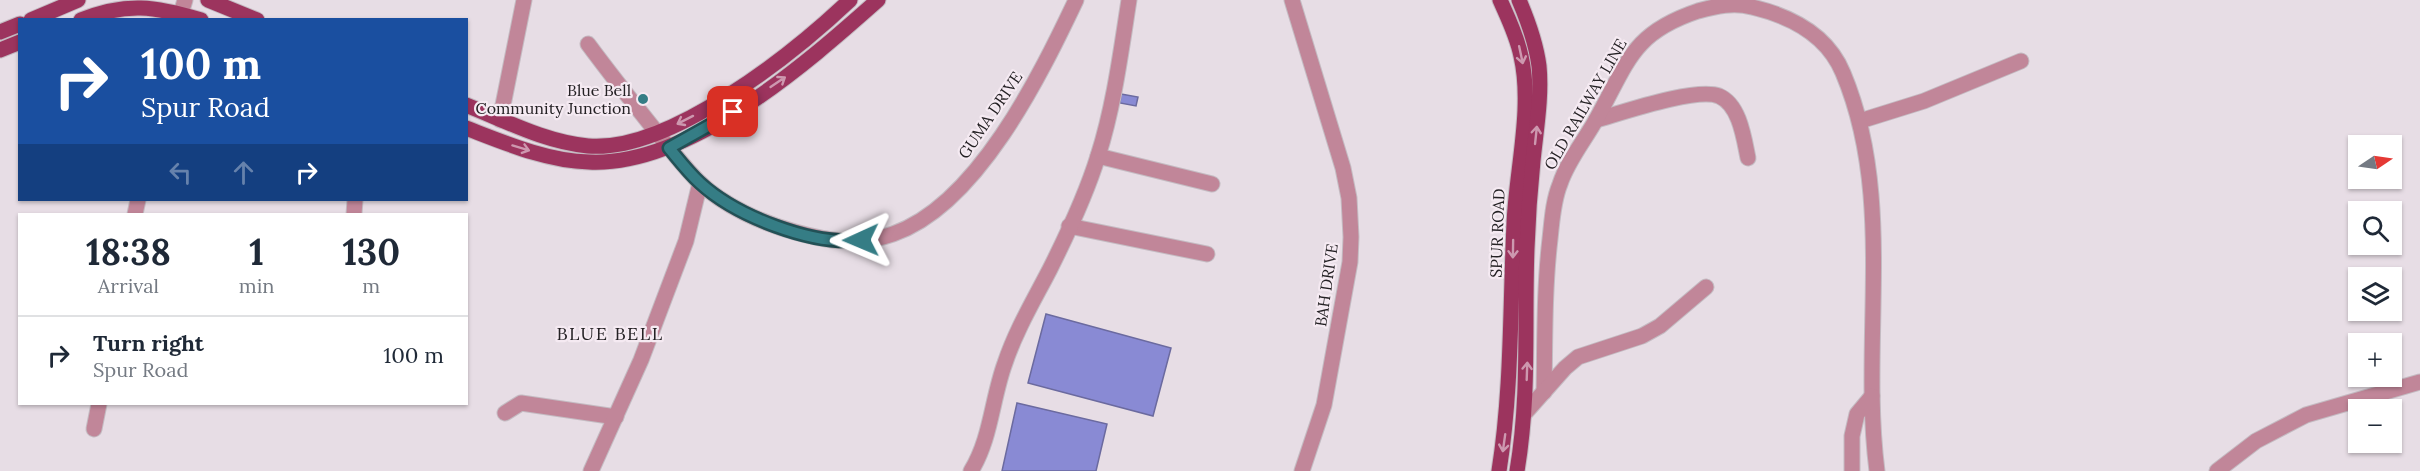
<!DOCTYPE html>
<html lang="en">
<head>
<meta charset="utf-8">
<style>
  body { margin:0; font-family:Lora,serif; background:#f2f2f3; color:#1f2937; height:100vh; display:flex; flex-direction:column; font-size:22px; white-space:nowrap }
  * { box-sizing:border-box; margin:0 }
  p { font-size:20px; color:#747a83 }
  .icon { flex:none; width:33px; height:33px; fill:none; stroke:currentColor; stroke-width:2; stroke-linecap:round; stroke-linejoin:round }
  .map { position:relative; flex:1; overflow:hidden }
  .side { position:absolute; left:18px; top:213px; width:450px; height:192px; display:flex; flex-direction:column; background:#fff; border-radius:0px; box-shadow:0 2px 4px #0004 }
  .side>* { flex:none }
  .guide { position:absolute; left:18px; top:18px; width:450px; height:183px; border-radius:0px; box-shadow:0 2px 4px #0004; background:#1a4fa0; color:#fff; overflow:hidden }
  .needle { width:39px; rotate:77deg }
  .fabs { position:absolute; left:2348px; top:135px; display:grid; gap:12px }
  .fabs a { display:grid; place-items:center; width:54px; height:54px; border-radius:0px; background:#fff; box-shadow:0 2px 4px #0004; font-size:30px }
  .pin { position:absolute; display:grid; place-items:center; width:51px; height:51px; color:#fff; margin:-26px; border-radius:12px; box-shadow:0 3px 9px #0006 }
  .me { position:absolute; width:66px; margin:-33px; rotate:269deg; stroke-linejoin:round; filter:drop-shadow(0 0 4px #0008) }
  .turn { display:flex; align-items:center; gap:21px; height:126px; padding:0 24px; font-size:27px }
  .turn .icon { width:78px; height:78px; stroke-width:2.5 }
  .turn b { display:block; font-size:42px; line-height:51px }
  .lanes { display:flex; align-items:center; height:57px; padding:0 24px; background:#0003; justify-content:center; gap:30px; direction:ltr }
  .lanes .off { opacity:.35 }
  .eta { display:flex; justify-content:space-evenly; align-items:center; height:102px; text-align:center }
  .eta b { font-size:36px; font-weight:800; line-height:42px }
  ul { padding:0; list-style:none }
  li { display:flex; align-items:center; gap:18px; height:78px; padding:0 24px; border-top:2px solid #e0e1e3 }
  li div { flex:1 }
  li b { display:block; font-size:22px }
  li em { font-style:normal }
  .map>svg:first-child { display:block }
  .water { fill:#898ad4; stroke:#6b6a9f; stroke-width:1.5 }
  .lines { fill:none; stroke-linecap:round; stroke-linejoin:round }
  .minor-casing { stroke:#c4bbc2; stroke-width:17 }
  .major-casing { stroke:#c4bbc2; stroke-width:17 }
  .minor { stroke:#c18699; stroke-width:15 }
  .major { stroke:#9c345e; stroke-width:15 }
  .oneway { stroke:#cd98af }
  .route-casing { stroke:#225156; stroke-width:15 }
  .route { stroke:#357d85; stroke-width:10 }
  .poi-dot { fill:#357d85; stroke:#f5eaf2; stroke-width:2 }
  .labels { text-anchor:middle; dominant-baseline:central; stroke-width:4.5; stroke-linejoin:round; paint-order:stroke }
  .poi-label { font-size:16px; fill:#242124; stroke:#f5eaf2; text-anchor:end }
  .street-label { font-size:16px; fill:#242124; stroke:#f5eaf2 }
  .neighbourhood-label { font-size:18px; letter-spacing:1.5px; fill:#242124; stroke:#f5eaf2 }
</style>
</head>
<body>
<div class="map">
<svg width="2420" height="471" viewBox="0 0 2420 471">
  <rect width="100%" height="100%" fill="#e7dde5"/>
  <g class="water">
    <path d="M1121,94L1138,97L1136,106L1120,103Z"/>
    <path d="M1046,314L1171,348L1153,416L1028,383Z"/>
    <path d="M1017,403L1107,424L1096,471H1002Z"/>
  </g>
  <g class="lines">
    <g class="minor-casing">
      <g id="minor">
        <path d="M1292,0L1343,168L1349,198L1351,237L1350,262L1324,405L1302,471"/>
        <path d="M179,20L185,0"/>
        <path d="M588,44C611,75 634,104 658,134C671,150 684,167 699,182C724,206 762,223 795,232C827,241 860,246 893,234C977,205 1040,76 1076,0"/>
        <path d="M500,120L524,0"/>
        <path d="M1596,120C1621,113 1696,87 1719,96C1740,105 1744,139 1748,158"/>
        <path d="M1860,121L1924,101L2021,61"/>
        <path d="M1098,156L1212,184"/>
        <path d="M135,214L138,200"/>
        <path d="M354,214L355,200"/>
        <path d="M1069,226L1207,254"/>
        <path d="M1544,392C1545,341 1544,290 1550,239C1552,221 1553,201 1560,184C1568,160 1585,140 1597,118C1628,62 1632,33 1698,11C1716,6 1734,2 1752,7C1790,16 1827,34 1843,73C1896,199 1860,339 1877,471"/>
        <path d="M505,413L521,403L616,417"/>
        <path d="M1525,413L1565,368L1578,357L1642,336L1660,326L1706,287"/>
        <path d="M94,429L99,404"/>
        <path d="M591,471L641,360L686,241L700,183"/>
        <path d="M971,471C991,439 992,398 1005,363C1016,330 1034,300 1050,269C1067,235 1087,192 1098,156C1114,106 1121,51 1129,0"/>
        <path d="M1852,471V436L1857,414L1872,396"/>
        <path d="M2217,471L2256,441L2306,415L2420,382"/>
      </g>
    </g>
    <g class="major-casing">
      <g id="major">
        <path d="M208,0L257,20"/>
        <path d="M31,20L78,0"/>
        <path d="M81,20C126,2 155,6 201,20"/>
        <path d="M0,32L20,24"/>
        <path d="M0,50L20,42"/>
        <path d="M466,105C506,121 545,142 588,146C669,153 793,54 850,0"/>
        <path d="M466,128C505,143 547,161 589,162C689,167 807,63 878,0"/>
        <path d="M1499,471C1512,389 1510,307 1514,224C1516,171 1533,108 1521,56C1517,36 1508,18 1500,0"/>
        <path d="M1517,471C1530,394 1524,324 1527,248C1528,219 1530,190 1533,161C1536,130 1542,97 1539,66C1536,43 1528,21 1519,0"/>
      </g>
    </g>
    <use href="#minor" class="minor"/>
    <use href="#major" class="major"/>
  </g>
  <defs><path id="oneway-shaft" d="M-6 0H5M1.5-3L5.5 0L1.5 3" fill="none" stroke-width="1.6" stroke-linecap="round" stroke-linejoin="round" transform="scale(1.5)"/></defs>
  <g class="oneway">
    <use href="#oneway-shaft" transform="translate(1521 55) rotate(78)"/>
    <use href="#oneway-shaft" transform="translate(778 82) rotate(-34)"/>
    <use href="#oneway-shaft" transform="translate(685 120) rotate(153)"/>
    <use href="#oneway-shaft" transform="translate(1536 135) rotate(-84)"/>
    <use href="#oneway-shaft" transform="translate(521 148) rotate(17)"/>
    <use href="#oneway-shaft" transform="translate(1513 249) rotate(91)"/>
    <use href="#oneway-shaft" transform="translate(1527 371) rotate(-88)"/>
    <use href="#oneway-shaft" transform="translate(1504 443) rotate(98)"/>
  </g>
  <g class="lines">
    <g class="route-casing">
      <path id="route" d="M733,112L669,148C679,160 688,172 700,183C736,216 812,246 861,240"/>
    </g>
    <use href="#route" class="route"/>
  </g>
  <circle class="poi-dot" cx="643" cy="99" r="6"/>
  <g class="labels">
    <g class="poi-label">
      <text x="631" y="90">Blue Bell<tspan x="631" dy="18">Community Junction</tspan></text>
    </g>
    <g class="street-label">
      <text transform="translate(1585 104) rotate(-60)">OLD RAILWAY LINE</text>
      <text transform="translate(990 115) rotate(-56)">GUMA DRIVE</text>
      <text transform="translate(1497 233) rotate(-88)">SPUR ROAD</text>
      <text transform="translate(1326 285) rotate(-82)">BAH DRIVE</text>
    </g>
    <g class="neighbourhood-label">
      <text x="610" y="333">BLUE BELL</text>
    </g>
  </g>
</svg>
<div class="fabs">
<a><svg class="needle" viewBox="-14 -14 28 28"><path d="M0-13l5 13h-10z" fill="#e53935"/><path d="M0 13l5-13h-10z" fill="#747a83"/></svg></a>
<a><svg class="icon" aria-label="search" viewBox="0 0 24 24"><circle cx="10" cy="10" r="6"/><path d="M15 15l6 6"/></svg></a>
<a><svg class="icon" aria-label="layers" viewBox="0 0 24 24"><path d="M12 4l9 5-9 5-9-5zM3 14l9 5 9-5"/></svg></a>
<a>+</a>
<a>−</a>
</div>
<div class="pin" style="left:733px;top:112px;background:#d93025"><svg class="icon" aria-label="arrive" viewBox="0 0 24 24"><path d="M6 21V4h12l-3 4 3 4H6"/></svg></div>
<svg class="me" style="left:861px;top:240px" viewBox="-20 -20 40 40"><path d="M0-17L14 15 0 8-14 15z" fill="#357d85" stroke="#fff" stroke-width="4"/></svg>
<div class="guide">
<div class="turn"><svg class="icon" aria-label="right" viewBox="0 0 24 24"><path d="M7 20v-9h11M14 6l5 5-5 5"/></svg><div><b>100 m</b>Spur Road</div></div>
<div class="lanes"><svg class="icon off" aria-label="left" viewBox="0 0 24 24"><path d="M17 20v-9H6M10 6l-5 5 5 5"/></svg><svg class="icon off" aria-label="ahead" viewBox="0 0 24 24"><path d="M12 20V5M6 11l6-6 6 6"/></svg><svg class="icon" aria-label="right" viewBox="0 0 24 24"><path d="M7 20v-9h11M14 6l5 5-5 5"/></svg></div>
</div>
<section class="side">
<div class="eta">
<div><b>18:38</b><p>Arrival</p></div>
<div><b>1</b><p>min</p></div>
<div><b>130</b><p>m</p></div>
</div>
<ul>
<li><svg class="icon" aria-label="right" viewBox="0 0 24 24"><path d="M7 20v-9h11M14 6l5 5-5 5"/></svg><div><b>Turn right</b><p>Spur Road</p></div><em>100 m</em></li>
</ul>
</section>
</div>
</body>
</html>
